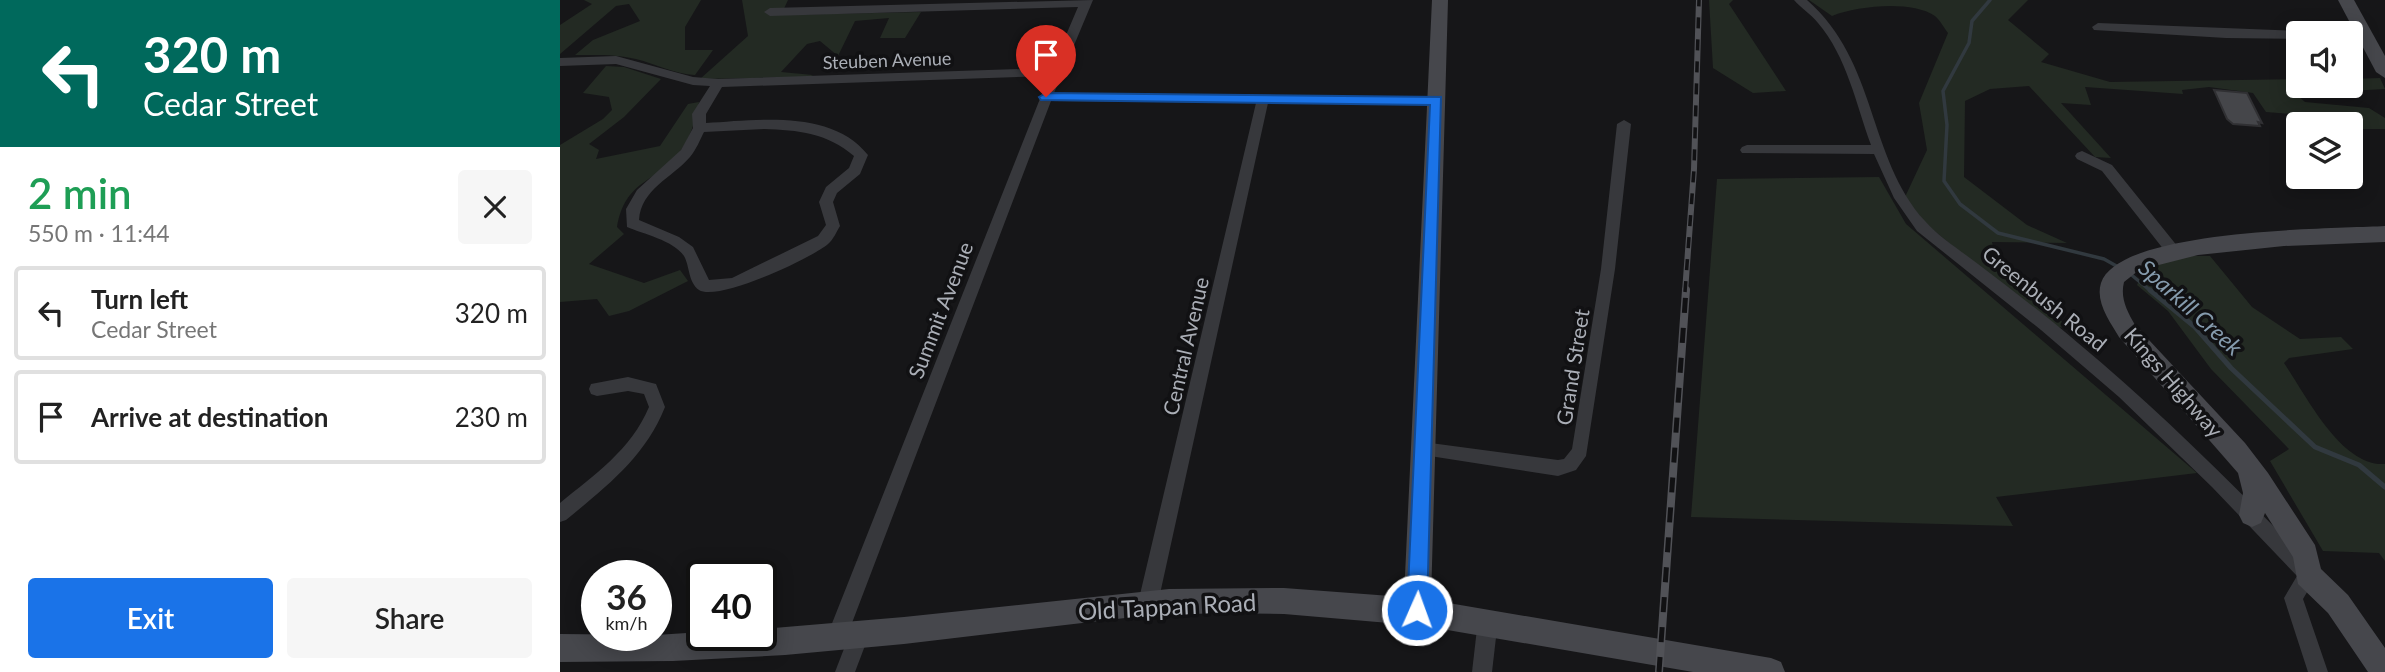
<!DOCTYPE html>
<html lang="en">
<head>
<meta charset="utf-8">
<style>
  body { margin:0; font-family:Lato,sans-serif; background:#f6f6f6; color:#222; height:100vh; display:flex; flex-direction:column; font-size:26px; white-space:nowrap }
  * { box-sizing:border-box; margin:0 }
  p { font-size:23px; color:#767676 }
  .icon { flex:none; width:38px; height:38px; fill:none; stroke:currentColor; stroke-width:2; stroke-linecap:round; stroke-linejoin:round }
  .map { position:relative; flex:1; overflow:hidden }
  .details { display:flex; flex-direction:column; background:#fff; width:560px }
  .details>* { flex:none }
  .guide { background:#00695c; color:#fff; overflow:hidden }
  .buttons { position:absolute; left:1726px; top:21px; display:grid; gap:14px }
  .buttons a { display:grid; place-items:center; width:77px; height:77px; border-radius:7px; background:#fff; box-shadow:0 4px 18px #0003; font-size:35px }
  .speed { position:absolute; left:21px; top:560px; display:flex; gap:14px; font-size:35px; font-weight:700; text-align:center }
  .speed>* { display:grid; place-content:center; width:91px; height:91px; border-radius:50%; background:#fff; box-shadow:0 4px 18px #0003; line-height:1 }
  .speed small { font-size:18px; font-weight:400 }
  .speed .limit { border:4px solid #111; border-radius:10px; background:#fff; color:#111 }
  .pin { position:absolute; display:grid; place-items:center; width:60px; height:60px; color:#fff; margin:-72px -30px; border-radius:50% 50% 50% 0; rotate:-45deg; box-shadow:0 0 7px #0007 }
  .pin .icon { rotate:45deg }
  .me { position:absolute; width:77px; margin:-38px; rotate:2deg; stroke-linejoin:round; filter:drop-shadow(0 0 5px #0008) }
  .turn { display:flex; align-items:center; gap:24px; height:147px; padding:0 28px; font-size:32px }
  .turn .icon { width:91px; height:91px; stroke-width:2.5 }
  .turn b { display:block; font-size:49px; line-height:60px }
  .round { display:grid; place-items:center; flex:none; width:74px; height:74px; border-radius:7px; background:#f6f6f6 }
  .head { display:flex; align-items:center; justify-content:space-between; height:119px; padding:0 28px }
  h1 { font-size:42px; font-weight:600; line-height:52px; color:#1e9e55 }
  .button { display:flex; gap:14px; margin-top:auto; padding:14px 28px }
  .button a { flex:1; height:80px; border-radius:7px; background:#1a73e8; color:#fff; font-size:28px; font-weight:600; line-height:80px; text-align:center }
  .button a+a { background:#f6f6f6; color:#222 }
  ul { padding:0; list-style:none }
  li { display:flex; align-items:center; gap:21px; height:94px; margin:0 14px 10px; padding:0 14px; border:4px solid #e0e0e0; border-radius:7px }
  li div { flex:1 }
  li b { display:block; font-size:26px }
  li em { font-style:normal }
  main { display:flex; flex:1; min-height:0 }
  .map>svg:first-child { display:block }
  .green { fill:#232a23 }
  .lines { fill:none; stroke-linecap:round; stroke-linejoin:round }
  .stream-far1 { stroke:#31393f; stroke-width:3.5 }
  .stream { stroke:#31393f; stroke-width:5 }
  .building { fill:#45464a; stroke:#303033; stroke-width:2 }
  .street { fill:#37383c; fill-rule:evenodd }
  .secondary { fill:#46474c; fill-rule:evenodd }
  .rail-far1-casing { stroke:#515257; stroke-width:6 }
  .rail-casing { stroke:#515257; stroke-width:8 }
  .rail-far1 { stroke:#111113; stroke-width:3.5; stroke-dasharray:11; stroke-linecap:butt }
  .rail { stroke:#111113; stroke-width:5; stroke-dasharray:15; stroke-linecap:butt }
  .route { fill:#1a73e8; stroke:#114b97; stroke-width:2 }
  .labels { text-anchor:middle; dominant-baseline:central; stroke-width:7; stroke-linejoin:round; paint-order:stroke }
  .far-street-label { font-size:18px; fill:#aaaeb6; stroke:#111113 }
  .street-label { font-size:21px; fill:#aaaeb6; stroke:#111113 }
  .water-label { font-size:23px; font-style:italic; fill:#859bad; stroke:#111113 }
  .near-street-label { font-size:24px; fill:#aaaeb6; stroke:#111113 }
</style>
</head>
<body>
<main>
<section class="details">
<div class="guide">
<div class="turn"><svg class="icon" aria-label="left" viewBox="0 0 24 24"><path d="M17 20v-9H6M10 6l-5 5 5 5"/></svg><div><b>320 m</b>Cedar Street</div></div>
</div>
<div class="head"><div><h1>2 min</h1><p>550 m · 11:44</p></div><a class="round"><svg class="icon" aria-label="close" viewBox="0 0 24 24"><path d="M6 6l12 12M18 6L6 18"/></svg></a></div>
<ul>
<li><svg class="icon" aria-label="left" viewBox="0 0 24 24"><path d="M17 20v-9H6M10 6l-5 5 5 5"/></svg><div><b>Turn left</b><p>Cedar Street</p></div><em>320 m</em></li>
<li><svg class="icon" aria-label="arrive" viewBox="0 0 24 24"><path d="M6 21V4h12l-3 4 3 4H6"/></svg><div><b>Arrive at destination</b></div><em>230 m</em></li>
</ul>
<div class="button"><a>Exit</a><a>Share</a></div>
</section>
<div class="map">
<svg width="1825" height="672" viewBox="0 0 1825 672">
  <rect width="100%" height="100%" fill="#161618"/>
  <g class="green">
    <path d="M24,0H141L125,27V50H153L135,75C114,74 96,64 76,59C56,54 36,55 15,55L33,40L80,21L69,4L56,6L0,54V25L32,4Z"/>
    <path d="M182,0H228L221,15L361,12L345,38H320L329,18L295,21L278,56L260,41L247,44L221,72L253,75L249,77L140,79L188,36Z"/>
    <path d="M1149,0H1173L1169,4L1226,91L1193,93L1153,68Z"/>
    <path d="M1249,0H1468L1448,20L1489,54L1481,62L1550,82L1738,79V86H1790V79L1820,78L1825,89L1736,94L1745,102L1809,108L1825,118V129H1801L1781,118L1706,112L1693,93L1649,87L1622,90L1623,94L1525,87L1531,105L1501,103L1551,158L1535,157L1469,86L1430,89L1405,101L1404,177L1467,225L1507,243L1432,242L1437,264L1508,327L1494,328L1367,225L1345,197L1367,150L1359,103L1388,33C1384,28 1380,20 1375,16C1351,0 1298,6 1272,16Z"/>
    <path d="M46,66L64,67L101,79L64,117L29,144L39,150L36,159L100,146L128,104L139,102C135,121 131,137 119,153C93,185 66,179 57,227L64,234L29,264L84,283L120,270L128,281L69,311L49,316L37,299L0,302V145L43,119L52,110L49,97L23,93Z"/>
    <path d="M1319,177L1346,224L1637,473L1436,497L1453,526L1131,517L1157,179Z"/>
    <path d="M1621,256H1650L1692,307L1740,339L1781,337L1793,349L1729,358L1724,363C1746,395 1781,467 1825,464V561L1819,553L1763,551L1710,461L1729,449L1651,369L1608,311L1577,285L1587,264Z"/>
  </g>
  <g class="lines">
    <g class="stream-far1">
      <path d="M1430,0L1412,21L1409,43L1383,91L1387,125L1384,181L1400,204L1438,233L1544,259L1560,268"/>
      <path d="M1568,272L1592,292"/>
    </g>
    <path class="stream" d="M1590,290L1635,327L1671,368L1755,447L1799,465L1825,487"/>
  </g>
  <path class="building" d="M1654,90L1687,93L1702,123L1698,122L1700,126L1673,124L1667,119Z"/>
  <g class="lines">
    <g class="street">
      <path d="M533,0L494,93L877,97L883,101L877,105L708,103L598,603L595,609L588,612L581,609L578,603L696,103L491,101L287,636L284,643L277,645L270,643L267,636L489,76L162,87L146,114V123C197,120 272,109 308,155L300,174L277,193L273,202L280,226C277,231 273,240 268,244C252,258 158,302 139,290C128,282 130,267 124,256C113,240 83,234 67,227L66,209L77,190L121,150L133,128L132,114L150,86L133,85L56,64L0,66V58L56,56L133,77L158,79L492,68L518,7L210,16L204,12L210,8ZM204,129C238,130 267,133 294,156L289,168L266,187L259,202L266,225L258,236L172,278L149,280L133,247L119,237L79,220C81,189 112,178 130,157C136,150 140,140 144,132Z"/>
      <path d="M1234,0H1247C1318,62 1307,157 1365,221C1380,238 1400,250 1418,264C1452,290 1485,315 1518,343C1602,413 1679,490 1755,569L1757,575L1743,599L1768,672H1748L1724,598L1737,576L1652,487L1559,397L1481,330L1357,231L1334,198L1314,154L1182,153L1180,150L1182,147L1187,145H1311C1296,104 1287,57 1258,23C1251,14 1241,8 1234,0Z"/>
      <path d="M1538,23L1738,31L1743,33H1738V39L1666,38L1534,30L1532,27Z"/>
      <path d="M1805,32L1809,33V39L1790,40V33H1786Z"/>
      <path d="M1064,120L1071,124L1055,269L1026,456L1016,470L998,476L857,454L854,449L857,444L863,442L998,460L1004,459L1012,449L1041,269L1057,124Z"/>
      <path d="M1522,151L1552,165L1618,247L1620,251L1618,255H1608L1542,171L1517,159L1515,156L1517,153Z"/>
      <path d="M68,377L96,384L105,407C85,457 47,486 6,520L0,522V503C34,475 71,450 89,407L84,394L68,391L37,396L31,394L29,389L31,384Z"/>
      <path d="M928,611L935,613L938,620L932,672H912L918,620L921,613Z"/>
      <path d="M299,626L306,628L309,635L295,672H275L292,628Z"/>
    </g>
    <g class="secondary">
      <path d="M872,0H888L871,600L1211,658L1221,662L1225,672H1133L864,626L724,614L653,613L565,618L344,644L225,655L113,661L0,662V634L96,635L142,632V635H201V629L344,617L609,589L724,588L844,597Z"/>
      <path d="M1778,0H1794L1825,56V78L1816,72Z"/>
      <path d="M1825,226V242L1724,246L1638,255L1579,270L1564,282C1560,298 1567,311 1575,325L1685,443L1708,473L1755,545L1761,569L1788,595L1825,648V672H1808L1768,613L1738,584L1733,557L1705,513L1701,523L1692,527L1683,523L1679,515L1683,493L1678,473L1559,337C1550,322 1535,302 1541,283C1559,228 1773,229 1825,226Z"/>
    </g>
    <g class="rail-far1-casing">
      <path id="rail-far1" d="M1125,292L1134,169L1139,0"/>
    </g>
    <g class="rail-casing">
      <path id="rail" d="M1099,672L1126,290"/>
    </g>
    <use href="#rail-far1" class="rail-far1"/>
    <use href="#rail" class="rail"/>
  </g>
  <path class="route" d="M486,93L881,97L867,610L864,616L857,619L850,616L847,610L870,105L481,100L479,97Z"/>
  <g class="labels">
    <g class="far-street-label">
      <text transform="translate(327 60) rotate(-2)">Steuben Avenue</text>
    </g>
    <g class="street-label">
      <text transform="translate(1485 298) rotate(39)">Greenbush Road</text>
      <text transform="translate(380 310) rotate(-69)">Summit Avenue</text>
      <text transform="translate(625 346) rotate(-77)">Central Avenue</text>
      <text transform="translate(1012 367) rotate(-81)">Grand Street</text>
      <text transform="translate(1614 382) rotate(49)">Kings Highway</text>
    </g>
    <g class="water-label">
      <text transform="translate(1631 307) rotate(42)">Sparkill Creek</text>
    </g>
    <g class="near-street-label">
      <text transform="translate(607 606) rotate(-3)">Old Tappan Road</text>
    </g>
  </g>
</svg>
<div class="buttons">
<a><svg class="icon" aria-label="sound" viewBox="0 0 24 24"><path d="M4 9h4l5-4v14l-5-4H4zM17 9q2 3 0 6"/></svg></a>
<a><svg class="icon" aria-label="layers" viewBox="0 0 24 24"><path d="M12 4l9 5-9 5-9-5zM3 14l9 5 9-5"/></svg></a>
</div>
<div class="speed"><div>36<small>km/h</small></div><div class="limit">40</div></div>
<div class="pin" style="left:486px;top:97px;background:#d93025"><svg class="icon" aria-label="arrive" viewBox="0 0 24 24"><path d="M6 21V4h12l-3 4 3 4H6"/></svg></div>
<svg class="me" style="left:857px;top:610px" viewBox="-20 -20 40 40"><circle r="17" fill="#1a73e8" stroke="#fff" stroke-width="3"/><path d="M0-11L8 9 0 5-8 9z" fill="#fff"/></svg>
</div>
</main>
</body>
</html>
